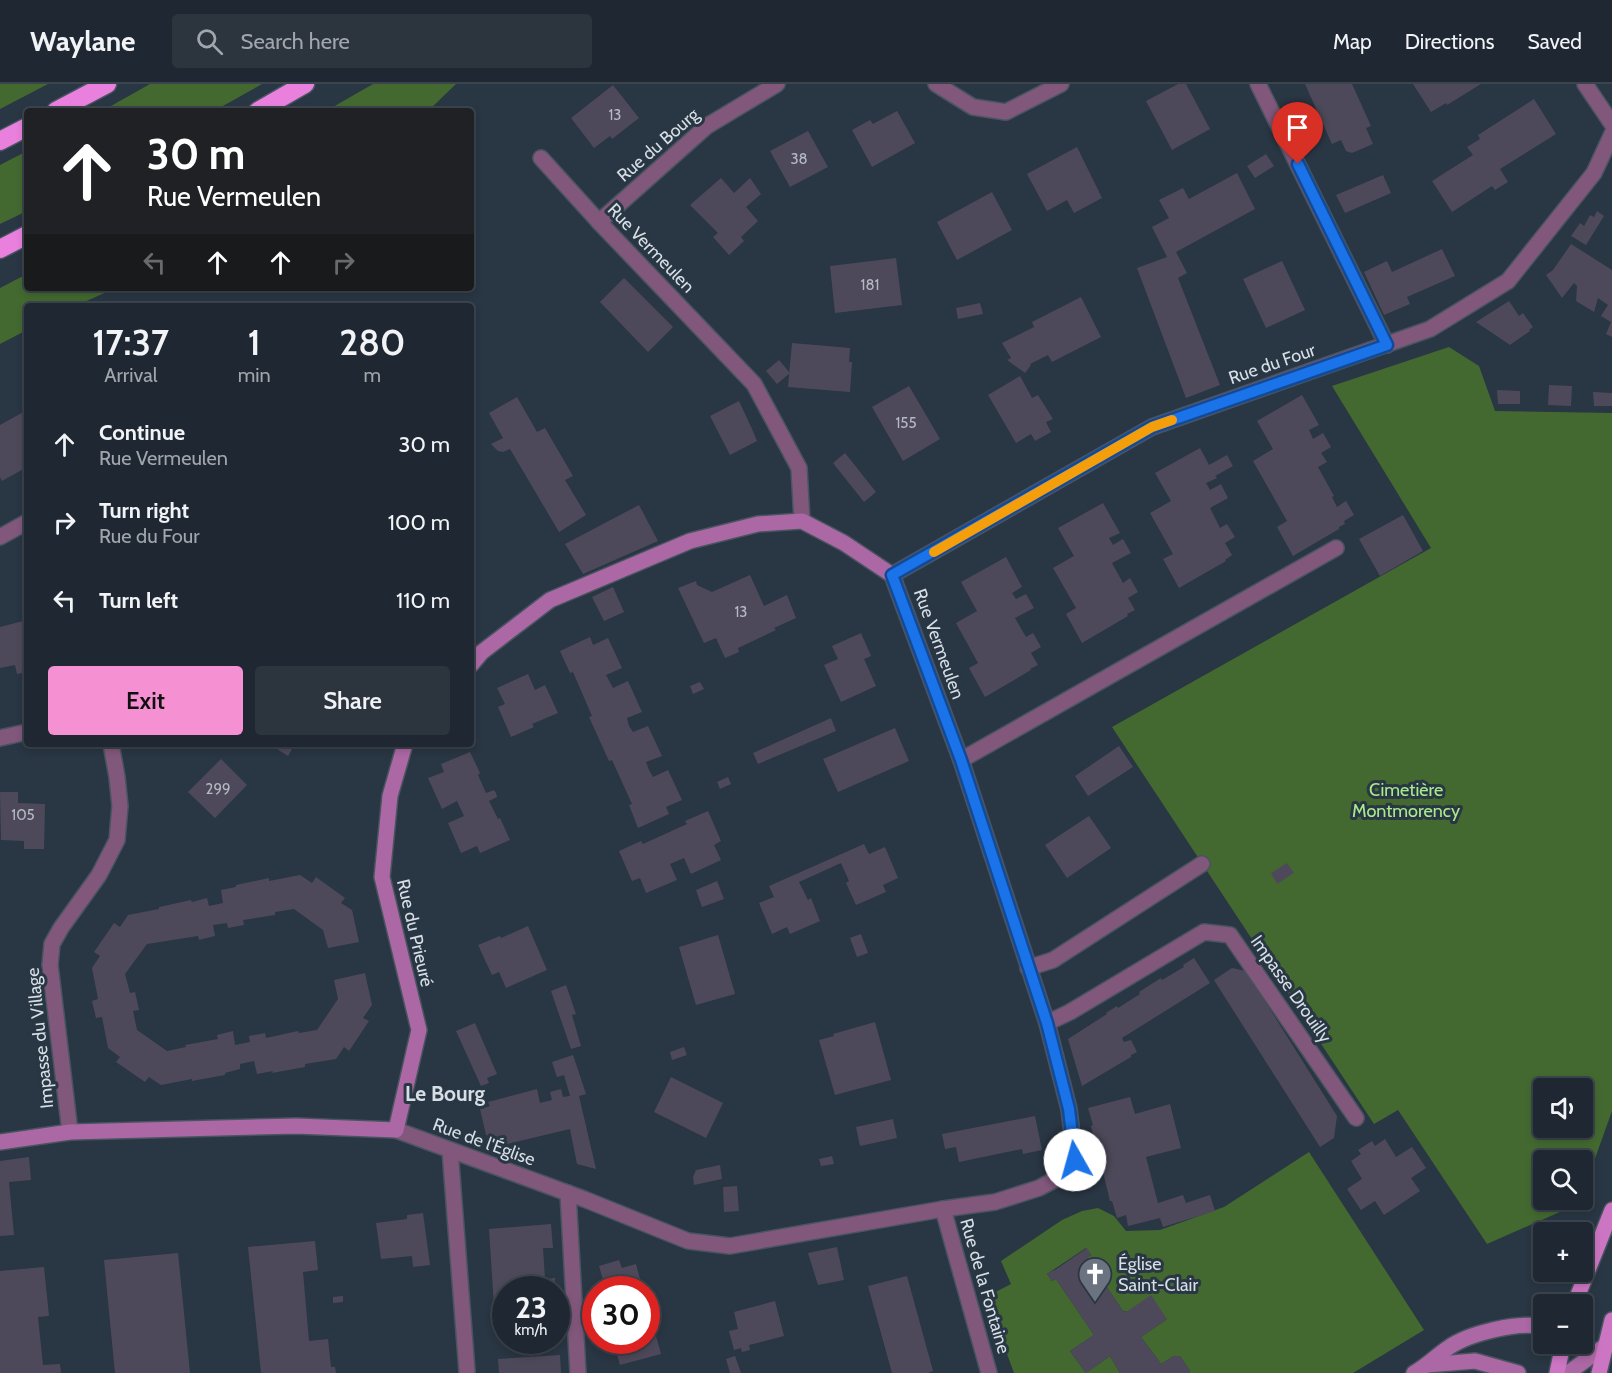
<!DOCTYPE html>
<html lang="en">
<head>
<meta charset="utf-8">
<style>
  body { margin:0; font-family:Cabin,sans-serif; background:#2c343e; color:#f1f3f6; height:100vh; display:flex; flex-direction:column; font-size:22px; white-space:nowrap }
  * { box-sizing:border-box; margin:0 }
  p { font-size:20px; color:#a1a6ac }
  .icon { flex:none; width:33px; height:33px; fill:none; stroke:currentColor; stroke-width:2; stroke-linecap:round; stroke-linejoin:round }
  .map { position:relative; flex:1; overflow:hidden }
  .side { position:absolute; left:24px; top:219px; width:450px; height:444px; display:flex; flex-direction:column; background:#1f2832; border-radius:6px; box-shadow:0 3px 9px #0003,0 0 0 2px #3c444d }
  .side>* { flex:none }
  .banner { position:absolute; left:24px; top:24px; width:450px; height:183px; border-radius:6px; box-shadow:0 3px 9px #0003,0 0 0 2px #3c444d; background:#202124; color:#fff; overflow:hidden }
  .fabs { position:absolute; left:1533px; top:994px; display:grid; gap:12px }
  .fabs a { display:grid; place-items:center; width:60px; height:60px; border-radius:6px; background:#1f2832; box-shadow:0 3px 9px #0003,0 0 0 2px #3c444d; font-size:30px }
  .speed { position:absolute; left:492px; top:1192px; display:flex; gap:12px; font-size:30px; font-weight:700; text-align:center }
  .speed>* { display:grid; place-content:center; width:78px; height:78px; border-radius:50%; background:#1f2832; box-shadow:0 3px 9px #0003,0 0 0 2px #3c444d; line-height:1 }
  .speed small { font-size:15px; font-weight:400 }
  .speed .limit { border:9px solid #d22; background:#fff; color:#111 }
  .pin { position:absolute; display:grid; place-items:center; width:51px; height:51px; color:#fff; margin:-62px -26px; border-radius:50% 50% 50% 0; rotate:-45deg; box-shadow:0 0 6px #0007 }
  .pin .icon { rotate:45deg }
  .me { position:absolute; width:66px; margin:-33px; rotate:353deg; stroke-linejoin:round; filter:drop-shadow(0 0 4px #0008) }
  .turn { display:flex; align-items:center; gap:21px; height:126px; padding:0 24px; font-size:27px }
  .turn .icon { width:78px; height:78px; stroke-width:2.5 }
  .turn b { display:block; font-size:42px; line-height:51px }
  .lanes { display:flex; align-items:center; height:57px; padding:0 24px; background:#0003; justify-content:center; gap:30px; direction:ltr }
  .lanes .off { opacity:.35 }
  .eta { display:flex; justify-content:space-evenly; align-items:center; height:102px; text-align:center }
  .eta b { font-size:36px; font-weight:600; line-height:42px }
  .cta { display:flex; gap:12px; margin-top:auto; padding:12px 24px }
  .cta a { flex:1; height:69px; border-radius:6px; background:#f591d2; color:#111; font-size:24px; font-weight:600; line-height:69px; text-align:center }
  .cta a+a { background:#2c343e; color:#f1f3f6 }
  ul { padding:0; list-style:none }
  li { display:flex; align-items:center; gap:18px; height:78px; padding:0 24px }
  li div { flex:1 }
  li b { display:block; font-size:22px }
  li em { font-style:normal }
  header { display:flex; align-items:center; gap:36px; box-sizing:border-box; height:84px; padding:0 30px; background:#1f2832; border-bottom:2px solid #3c444d }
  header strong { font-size:28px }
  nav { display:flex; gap:33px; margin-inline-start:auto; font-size:21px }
  .search { width:420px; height:54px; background:#2c343e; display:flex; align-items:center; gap:15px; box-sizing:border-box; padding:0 21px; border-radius:6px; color:#a1a6ac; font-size:22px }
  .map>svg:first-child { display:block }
  .green { fill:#436930; fill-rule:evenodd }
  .building { fill:#4e495a }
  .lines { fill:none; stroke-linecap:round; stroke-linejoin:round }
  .lane-casing { stroke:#485460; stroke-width:18 }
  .street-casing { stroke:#485460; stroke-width:18 }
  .secondary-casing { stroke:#485460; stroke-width:18 }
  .primary-casing { stroke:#485460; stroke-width:18 }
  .highway-casing { stroke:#485460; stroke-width:21 }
  .lane { stroke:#82577c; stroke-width:15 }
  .street { stroke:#82577c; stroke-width:15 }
  .secondary { stroke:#ac68a4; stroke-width:15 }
  .primary { stroke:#cc75c2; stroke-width:15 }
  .highway { stroke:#ea80dd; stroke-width:18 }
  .route-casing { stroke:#114b97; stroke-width:15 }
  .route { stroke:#1a73e8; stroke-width:10 }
  .slow { stroke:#f59e0b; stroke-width:10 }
  .labels { text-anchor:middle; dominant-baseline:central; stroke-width:6; stroke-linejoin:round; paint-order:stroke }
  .number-label { font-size:15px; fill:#b4b9c3 }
  .street-label { font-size:18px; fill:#d6dee6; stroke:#293643 }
  .park-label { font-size:18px; fill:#a9eb8b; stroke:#293643 }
  .poi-label { font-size:18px; fill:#d6dee6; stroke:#293643; text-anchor:start }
  .quarter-label { font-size:21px; font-weight:bold; fill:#d6dee6; stroke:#293643 }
</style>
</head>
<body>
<header>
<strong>Waylane</strong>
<div class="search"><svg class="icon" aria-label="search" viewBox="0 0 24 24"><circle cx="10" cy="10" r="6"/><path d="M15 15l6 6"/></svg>Search here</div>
<nav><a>Map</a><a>Directions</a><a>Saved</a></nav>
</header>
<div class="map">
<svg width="1612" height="1289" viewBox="0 0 1612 1289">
  <rect width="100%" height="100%" fill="#293643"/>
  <g class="green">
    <path d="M0,0H48L0,25Z"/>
    <path d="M150,0H262L214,27H102Z"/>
    <path d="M373,0H456L428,27H326Z"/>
    <path d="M27,67V127L0,140V81Z"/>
    <path d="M27,190V204H116L75,222H27V246L0,260V204Z"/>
    <path d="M1449,263L1479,282L1495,327L1612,329V1027L1583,1108L1582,1077H1544V1116H1580L1578,1120L1487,1160L1398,1026L1374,1040L1112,643L1431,464L1332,302ZM1544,1005H1582V1044H1544Z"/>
    <path d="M1309,1068L1424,1246L1353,1289H1190V1287L1180,1272H1174L1161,1280L1141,1253L1167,1235L1123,1227L1087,1174L1091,1171L1086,1164L1047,1190L1052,1197L1056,1195L1094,1251L1070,1267L1086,1289L1110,1272L1120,1289H1014L986,1213L1011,1200L1001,1177L1062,1136L1082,1127L1098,1124L1114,1132L1126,1147L1160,1146L1224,1123Z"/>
  </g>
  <g class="building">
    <path d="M1178,0H1186L1210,45L1172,66L1146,17Z"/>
    <path d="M1305,0H1352L1371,42L1366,44L1373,60L1352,69L1346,67L1341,56L1332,60Z"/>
    <path d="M1413,0H1481L1447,21L1446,19L1431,28Z"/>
    <path d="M613,1L639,34L612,55L610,52L594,64L571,34Z"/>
    <path d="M1534,15L1556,50L1500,85L1508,98L1495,106L1492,102L1452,128L1432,97L1473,71L1467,63L1480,55L1478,51Z"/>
    <path d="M897,27L915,59L872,83L852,46L870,36L873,40Z"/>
    <path d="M808,47L828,83L790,103L770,67Z"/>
    <path d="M1077,63L1102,114L1074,129L1067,116L1047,127L1027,90Z"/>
    <path d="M1266,70L1274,82L1255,94L1247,82Z"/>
    <path d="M1237,89L1255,125L1176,168L1187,189L1178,194L1220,301L1186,314L1137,184L1167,173L1152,143L1169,134L1159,116L1183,104L1189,115Z"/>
    <path d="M1383,91L1391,109L1345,129L1336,111Z"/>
    <path d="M721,94L734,109L750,94L761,110L746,123L758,137L741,153L744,157L729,171L713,153L718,149L690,121Z"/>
    <path d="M992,108L1012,146L957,176L937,138Z"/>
    <path d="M1597,127L1604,132L1586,161L1571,152L1580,139L1584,142L1590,131L1594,133Z"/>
    <path d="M1571,160L1612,186V253L1606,250L1611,238L1601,232L1608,221L1598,214L1594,228L1576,217L1577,202L1574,199L1562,214L1546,191L1553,186Z"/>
    <path d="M1442,165L1455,192L1407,213L1410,220L1384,231L1364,188L1387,177L1392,188Z"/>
    <path d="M896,174L902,221L835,229L830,182Z"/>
    <path d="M1282,177L1305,226L1266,244L1243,195Z"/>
    <path d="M624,194L673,243L648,268L600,218Z"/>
    <path d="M1081,213L1101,253L1052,278L1048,271L1030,280L1031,281L1025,289L1007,276L1011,274L1002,259L1034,243L1032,238Z"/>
    <path d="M1509,217L1519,232L1523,229L1533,243L1529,246L1530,247L1510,261L1476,238Z"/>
    <path d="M980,219L983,230L958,235L956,224Z"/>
    <path d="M792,259L850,264L849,278H852L850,308L788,303Z"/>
    <path d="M779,276L790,289L777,300L766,287Z"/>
    <path d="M1020,292L1032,314L1038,311L1053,335L1046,338L1051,348L1035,357L1031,350L1016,359L988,311Z"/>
    <path d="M1549,301L1572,302L1571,322L1548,321Z"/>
    <path d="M909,302L940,355L903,377L872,323Z"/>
    <path d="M1497,306L1520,307V320H1498Z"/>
    <path d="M1593,308L1612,309V322H1594Z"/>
    <path d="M1302,311L1319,341L1309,346L1313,355L1323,349L1331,363L1321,369L1327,378L1318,383L1334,412L1332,413L1337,423L1346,417L1354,431L1344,437L1345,440L1339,443V445L1293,472L1277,443L1287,437L1253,377L1273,365L1257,337Z"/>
    <path d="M517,313L537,348L545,344L573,392L565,396L586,431L559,448L510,365L503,368L498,367L491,360L503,354L489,329Z"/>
    <path d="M739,317L752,345L757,357L730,371L710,332Z"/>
    <path d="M27,326V372L25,373L27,377V383L2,397L0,393V341Z"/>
    <path d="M1200,364L1209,381L1227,371L1233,382L1215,392L1217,394L1206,399L1210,406L1221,400L1228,414L1210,424L1220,444L1227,440L1235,453L1225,459L1232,471L1225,476L1226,477L1179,504L1163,475L1173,470L1150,429L1171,417L1155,389Z"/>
    <path d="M845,369L876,408L864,418L833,379Z"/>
    <path d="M1103,419L1120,449L1109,454L1113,461L1123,455L1131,469L1112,479L1123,499L1130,494L1138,508L1128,514L1135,526L1127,530L1128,532L1082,559L1066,530L1076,524L1053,484L1074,472L1058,444Z"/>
    <path d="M639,421L658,457L583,490L565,460Z"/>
    <path d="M1403,431L1423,467L1380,492L1359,455Z"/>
    <path d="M1006,473L1022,503L1012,509L1016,515L1026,510L1034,524L1015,534L1026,553L1033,549L1041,563L1031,569L1038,581L1030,585L1031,586L985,613L969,584L978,579L956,539L977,527L961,498Z"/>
    <path d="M750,491L764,522L787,511L796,534L774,544L776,546L738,564L739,568L725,574L716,554L704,559L678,504L696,497L697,501L712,508Z"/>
    <path d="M613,503L624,528L604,537L592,513Z"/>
    <path d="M27,536V588L17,590L15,581L0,584V543Z"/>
    <path d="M861,549L871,572L864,575L876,602L841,618L824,581L838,575L832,562Z"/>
    <path d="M590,553L593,561L608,554L622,584L606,591L613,604L628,597L642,628L627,634L629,642L633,648L648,642L662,672L646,678L649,686L653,693L668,686L682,716L666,723L669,730L638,744L629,721L632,720L612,676L609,677L589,633L592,632L573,588L570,589L560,567Z"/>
    <path d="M528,590L535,606L545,601L558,629L532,640L534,643L511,653L498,623L505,620L497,604Z"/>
    <path d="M700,598L704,605L693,610L690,602Z"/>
    <path d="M831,634L836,647L758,680L753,669Z"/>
    <path d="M895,644L909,677L838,708L823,675Z"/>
    <path d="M269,660H295L288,672Z"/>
    <path d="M1119,662L1133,683L1088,712L1075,692Z"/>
    <path d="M470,668L480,689L478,691L486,709L494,706L496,709L497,713L489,717L498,735L500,734L510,756L480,769L477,762L461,769L448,739L464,732L457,717L442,725L428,694L444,688L441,680Z"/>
    <path d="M221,675L247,701L215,734L188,708Z"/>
    <path d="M728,693L731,700L720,705L717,698Z"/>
    <path d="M0,708H18V719L45,720L44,765H24V757L1,756Z"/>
    <path d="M708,727L721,757L714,761L721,776L691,790L684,774L670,780L677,796L646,809L640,794L632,797L619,767L641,757L643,760L687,740L685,737Z"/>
    <path d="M1089,732L1111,764L1067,794L1045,761Z"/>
    <path d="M864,760L869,770L885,763L898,794L883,801L886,808L856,821L846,799L849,797L841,779L799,798L808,816L811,814L820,837L790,850L787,843L772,850L759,819L774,813L769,802Z"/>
    <path d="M1287,779L1294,789L1277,800L1271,789Z"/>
    <path d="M300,791L312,799L316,793L345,814L341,819L352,826L359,858L328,864L323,846L294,825L275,828V831L243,836L244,841L228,844L227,839L213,841L215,852L199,856L198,852L147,860L125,890L130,909L135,908L139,926L133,927L137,946L167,967L186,963L185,961L218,955L217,951L233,947L235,961L250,958L249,952L265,949L266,954L298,947L299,949L317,946L338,915L334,896L365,889L372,921L363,934L369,937L349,967L344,963L336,975L305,980V983L272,989L273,987L257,990L254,977L240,980V985L225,989V991L192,997V995L161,1001L149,993L145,998L116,978L120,973L108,964L102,933L96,934L92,917L98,915L92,884L100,872L94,868L114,839L120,843L128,831L159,825V823L191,816L192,818L207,814L209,822L223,819L221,806L236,803V801L269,794V797Z"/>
    <path d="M717,797L724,815L702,823L696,806Z"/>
    <path d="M528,842L547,886L506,904L499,888L492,891L478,861L500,852L501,854Z"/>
    <path d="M861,850L868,869L857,873L850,854Z"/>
    <path d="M718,851L735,910L696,921L679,863Z"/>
    <path d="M1194,874L1210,899L1122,954L1124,958L1131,956L1137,968L1131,971V973L1082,1002L1068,955L1107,930L1106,929L1117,922L1118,924L1140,910L1139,908L1161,894L1162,896L1184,883L1183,881Z"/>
    <path d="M1232,884L1246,887L1337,1032L1334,1054L1320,1063L1214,896Z"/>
    <path d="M566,901L576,930L572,931L581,962L571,965L551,907Z"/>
    <path d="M875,938L891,996L835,1011L819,956L834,952L833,950Z"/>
    <path d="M475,939L497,990L487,994L489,999L481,1002L456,947Z"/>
    <path d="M684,963L687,971L672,976L670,968Z"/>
    <path d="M573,971L586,1010L579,1012L596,1085L577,1080L570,1045L507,1060L506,1058L486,1051L480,1025L490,1022L488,1018L537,1005L540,1019L552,1016L550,1008L561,1005L563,1013L570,1012L564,991L557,993L552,978Z"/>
    <path d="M671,993L723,1019L706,1054L654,1028Z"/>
    <path d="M1130,1013L1135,1030L1170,1020L1181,1064L1146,1073L1158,1119L1183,1111L1186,1119L1210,1111L1215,1127L1163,1143L1160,1134L1128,1142L1126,1131L1117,1134L1112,1117H1110L1103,1088L1101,1089L1091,1042L1093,1041L1088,1024Z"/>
    <path d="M1035,1032L1042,1066L1023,1070L1022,1065L959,1078L956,1063L945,1065L942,1050Z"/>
    <path d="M893,1035L897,1054L860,1062L856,1043Z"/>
    <path d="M1385,1055L1396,1073L1412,1063L1426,1084L1411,1094L1420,1107L1384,1131L1375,1117L1361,1126L1347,1105L1362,1095L1351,1077L1361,1070L1358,1066L1372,1057L1375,1062Z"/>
    <path d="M832,1072L834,1080L821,1082L819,1075Z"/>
    <path d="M29,1073L31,1096L9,1098L14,1151L0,1152V1077Z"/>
    <path d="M720,1081L722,1095L694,1101L693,1093L696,1086Z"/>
    <path d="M737,1102L739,1127L724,1128L723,1103Z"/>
    <path d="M423,1129L430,1181L413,1183L412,1172L381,1175L376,1139L407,1135V1131Z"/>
    <path d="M551,1140L553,1164H543L545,1195L555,1194V1206H506V1221L494,1222L489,1145Z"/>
    <path d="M315,1157L318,1186L303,1188L309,1257L328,1255L331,1283H335L336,1289H261L248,1163Z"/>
    <path d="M837,1163L844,1196L818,1201L808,1169Z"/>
    <path d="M1087,1164L1091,1171L1087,1174L1123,1227L1126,1228L1151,1211L1167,1235L1141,1253L1161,1280L1174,1272H1180L1190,1287V1289H1120L1110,1272L1086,1289L1070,1267L1094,1251L1056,1195L1052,1197L1047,1190L1054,1186H1055Z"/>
    <path d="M178,1169L190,1289H115L104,1176Z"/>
    <path d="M619,1176L622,1184L636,1180L643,1206H606L599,1182Z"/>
    <path d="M44,1183L49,1232L38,1233L43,1281L60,1280L61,1289H0V1187Z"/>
    <path d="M907,1192L933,1287L928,1289H892L868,1202Z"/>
    <path d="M343,1212V1218L333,1219V1213Z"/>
    <path d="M775,1217L784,1252L749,1261L750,1266L742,1268L741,1264L734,1266L729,1247L738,1245L734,1228Z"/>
    <path d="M647,1220L661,1270L620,1281L613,1257H646Z"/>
    <path d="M560,1271L561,1289H499L498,1275Z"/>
    <path d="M735,1272L741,1289H730L726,1275Z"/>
  </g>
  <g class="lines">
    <g class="lane-casing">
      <g id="lane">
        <path d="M961,676L1336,464"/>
        <path d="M1028,884L1053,876L1202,780"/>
        <path d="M450,1066L467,1287"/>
        <path d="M568,1109L578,1289"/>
      </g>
    </g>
    <g class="street-casing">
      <g id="street">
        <path d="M936,0L973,23L1006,28L1061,0"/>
        <path d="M1258,0L1387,261"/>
        <path d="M1585,0L1612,40"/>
        <path d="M541,74L599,138L754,300L799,384L802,437"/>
        <path d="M599,138L707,42L777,0"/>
        <path d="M0,453L27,438"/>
        <path d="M0,654L27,648"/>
        <path d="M1047,939L1070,928L1204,848L1230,851L1356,1034"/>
        <path d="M396,1046L584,1115L688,1157L730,1162L943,1125L995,1118L1039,1104L1065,1090L1075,1076L1069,1025L1047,939L961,676L892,491L1152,343L1430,245L1508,197L1594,89L1612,50"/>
        <path d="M70,1048L50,881L52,860L61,844L99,791L117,756L120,722L117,693L111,660"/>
        <path d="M943,1125L989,1289"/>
      </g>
    </g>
    <g class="secondary-casing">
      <g id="secondary">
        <path d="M471,581L482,568L550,516L690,457L758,440L802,437L844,459L892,491"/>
        <path d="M0,1058L70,1048L296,1042L396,1046L419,946L382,793L390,712L405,660"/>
        <path d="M1427,1281L1475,1277L1518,1289"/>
        <path d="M1414,1289C1427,1282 1436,1272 1448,1264C1469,1249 1519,1237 1544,1243"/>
        <path d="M1568,1289L1605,1262"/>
      </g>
    </g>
    <g class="primary-casing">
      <g id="primary">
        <path d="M1574,1221L1612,1126"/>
        <path d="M1557,1289L1563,1260"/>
        <path d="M1599,1289L1612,1236"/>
      </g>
    </g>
    <g class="highway-casing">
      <g id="highway">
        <path d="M56,27L107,0"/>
        <path d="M258,27L305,0"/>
        <path d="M0,57L27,43"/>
        <path d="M0,165L27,151"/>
      </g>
    </g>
    <use href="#lane" class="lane"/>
    <use href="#street" class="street"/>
    <use href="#secondary" class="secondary"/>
    <use href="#primary" class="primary"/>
    <use href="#highway" class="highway"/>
  </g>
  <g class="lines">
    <g class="route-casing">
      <path id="route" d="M1075,1076L1069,1025L1047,939L961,676L892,491L1152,343L1387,261L1298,80"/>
    </g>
    <use href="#route" class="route"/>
    <path class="slow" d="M934,468L1152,343L1172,336"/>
  </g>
  <defs>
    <g id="church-pin" transform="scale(1.725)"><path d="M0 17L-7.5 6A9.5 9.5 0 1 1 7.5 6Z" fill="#6b7280" stroke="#293643"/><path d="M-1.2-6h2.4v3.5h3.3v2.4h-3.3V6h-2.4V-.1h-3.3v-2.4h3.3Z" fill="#fff"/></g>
  </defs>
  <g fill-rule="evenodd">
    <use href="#church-pin" x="1095" y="1190"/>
  </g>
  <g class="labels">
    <g class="number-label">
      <text x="615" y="31">13</text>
      <text x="799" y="75">38</text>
      <text x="870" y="201">181</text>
      <text x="906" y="339">155</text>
      <text x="741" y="528">13</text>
      <text x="218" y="705">299</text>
      <text x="23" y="731">105</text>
    </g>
    <g class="street-label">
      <text transform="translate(658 61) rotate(-41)">Rue du Bourg</text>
      <text transform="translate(651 164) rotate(46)">Rue Vermeulen</text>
      <text transform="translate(1272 280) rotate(-19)">Rue du Four</text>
      <text transform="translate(939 560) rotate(70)">Rue Vermeulen</text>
      <text transform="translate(415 849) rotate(77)">Rue du Prieuré</text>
      <text transform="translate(1291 905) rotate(55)">Impasse Drouilly</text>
      <text transform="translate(40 954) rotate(-96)">Impasse du Village</text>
      <text transform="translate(484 1058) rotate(20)">Rue de l'Église</text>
      <text transform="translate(985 1202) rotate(74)">Rue de la Fontaine</text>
    </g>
    <g class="park-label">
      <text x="1406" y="706">Cimetière<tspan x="1406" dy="21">Montmorency</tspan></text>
    </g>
    <g class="poi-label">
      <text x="1118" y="1180">Église<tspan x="1118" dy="21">Saint-Clair</tspan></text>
    </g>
    <g class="quarter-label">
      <text x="445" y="1009">Le Bourg</text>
    </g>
  </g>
</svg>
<div class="fabs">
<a><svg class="icon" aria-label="sound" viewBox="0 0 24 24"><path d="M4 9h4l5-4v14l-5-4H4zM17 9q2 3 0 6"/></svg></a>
<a><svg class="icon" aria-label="search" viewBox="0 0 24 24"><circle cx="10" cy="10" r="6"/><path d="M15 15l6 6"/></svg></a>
<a>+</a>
<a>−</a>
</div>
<div class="speed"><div>23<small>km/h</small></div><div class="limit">30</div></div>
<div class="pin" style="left:1298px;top:80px;background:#d93025"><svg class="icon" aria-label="arrive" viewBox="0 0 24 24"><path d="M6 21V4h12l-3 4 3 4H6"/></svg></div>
<svg class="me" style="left:1075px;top:1076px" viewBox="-20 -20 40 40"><circle r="19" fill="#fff"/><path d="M0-13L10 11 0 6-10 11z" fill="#1a73e8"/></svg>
<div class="banner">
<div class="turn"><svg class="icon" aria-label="ahead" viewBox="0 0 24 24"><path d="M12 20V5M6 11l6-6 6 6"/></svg><div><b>30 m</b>Rue Vermeulen</div></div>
<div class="lanes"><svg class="icon off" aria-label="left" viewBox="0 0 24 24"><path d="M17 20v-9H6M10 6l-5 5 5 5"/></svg><svg class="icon" aria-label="ahead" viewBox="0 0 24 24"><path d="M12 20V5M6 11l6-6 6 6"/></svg><svg class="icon" aria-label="ahead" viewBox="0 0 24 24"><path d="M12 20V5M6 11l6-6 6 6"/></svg><svg class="icon off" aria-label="right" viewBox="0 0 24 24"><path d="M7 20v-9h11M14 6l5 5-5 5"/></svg></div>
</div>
<section class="side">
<div class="eta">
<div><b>17:37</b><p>Arrival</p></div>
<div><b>1</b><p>min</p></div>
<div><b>280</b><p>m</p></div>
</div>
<ul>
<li><svg class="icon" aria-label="ahead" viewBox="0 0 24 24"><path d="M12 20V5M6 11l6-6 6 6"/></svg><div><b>Continue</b><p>Rue Vermeulen</p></div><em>30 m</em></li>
<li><svg class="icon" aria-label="right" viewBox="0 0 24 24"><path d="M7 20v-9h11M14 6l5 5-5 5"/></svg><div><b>Turn right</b><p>Rue du Four</p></div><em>100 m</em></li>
<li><svg class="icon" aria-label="left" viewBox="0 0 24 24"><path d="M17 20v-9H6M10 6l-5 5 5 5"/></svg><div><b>Turn left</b></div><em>110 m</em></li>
</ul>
<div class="cta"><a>Exit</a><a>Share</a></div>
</section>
</div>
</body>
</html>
